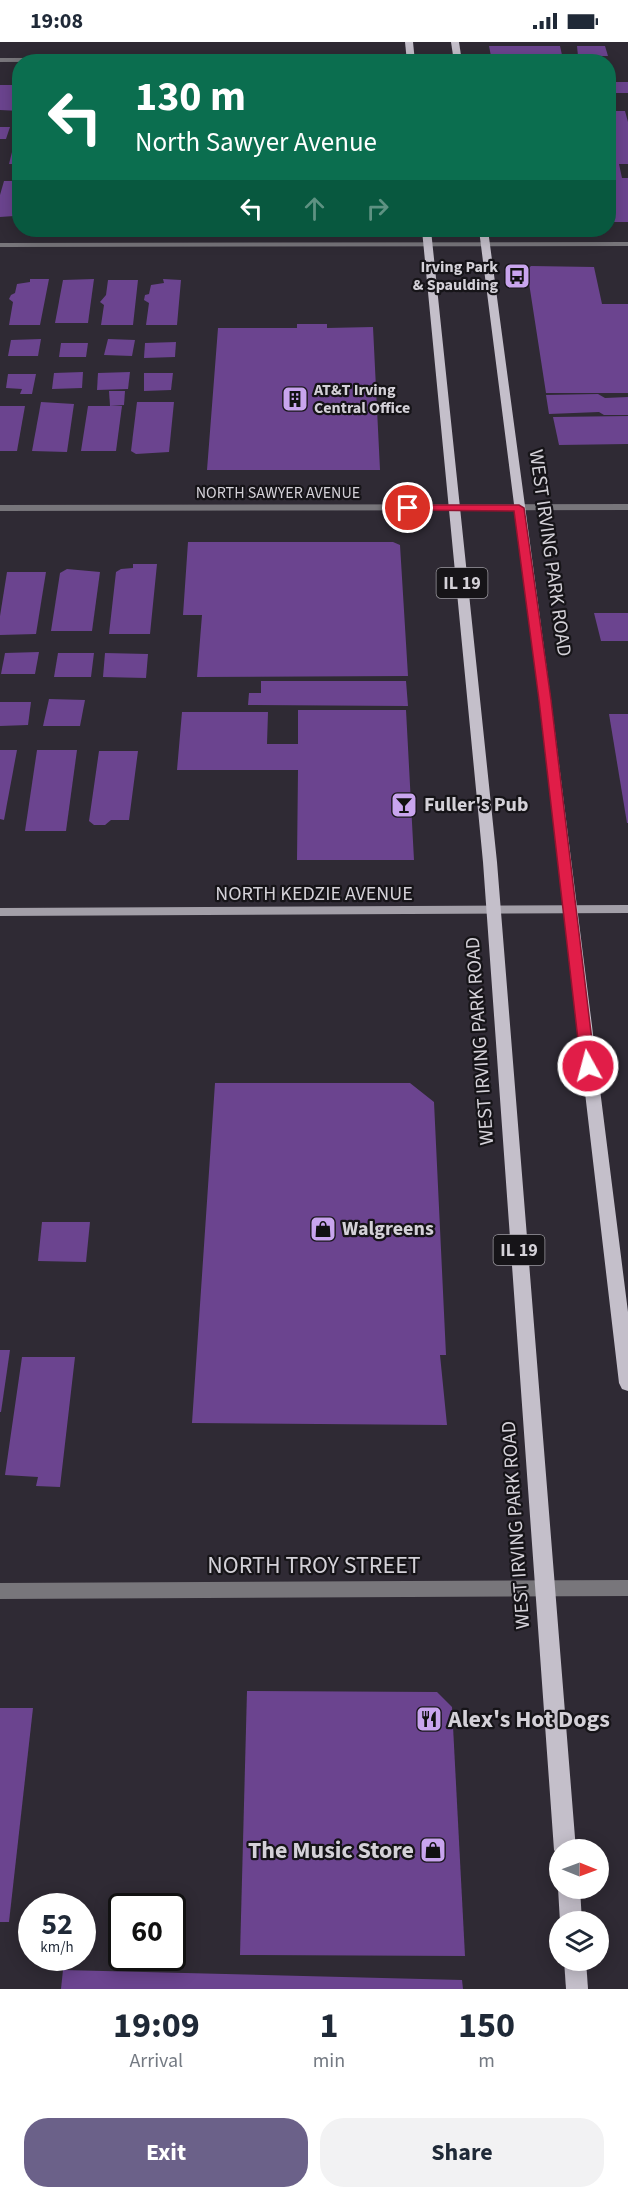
<!DOCTYPE html>
<html lang="en">
<head>
<meta charset="utf-8">
<style>
  body { margin:0; font-family:"Source Sans 3",sans-serif; background:#f2f2f3; color:#1f2937; height:100vh; display:flex; flex-direction:column; font-size:22px; white-space:nowrap }
  * { box-sizing:border-box; margin:0 }
  p { font-size:20px; color:#747a83 }
  .icon { flex:none; width:33px; height:33px; fill:none; stroke:currentColor; stroke-width:2; stroke-linecap:round; stroke-linejoin:round }
  .map { position:relative; height:1947px; overflow:hidden }
  .drawer { display:flex; flex-direction:column; background:#fff; flex:1 }
  .drawer>* { flex:none }
  .banner { position:absolute; left:12px; top:12px; width:604px; height:183px; border-radius:24px; box-shadow:0 3px 15px #0003; background:#0b6e4f; color:#fff; overflow:hidden }
  .needle { width:39px; rotate:91deg }
  .fabs { position:absolute; left:549px; top:1797px; display:grid; gap:12px }
  .fabs a { display:grid; place-items:center; width:60px; height:60px; border-radius:50%; background:#fff; box-shadow:0 3px 15px #0003; font-size:30px }
  .speed { position:absolute; left:18px; top:1851px; display:flex; gap:12px; font-size:30px; font-weight:700; text-align:center }
  .speed>* { display:grid; place-content:center; width:78px; height:78px; border-radius:50%; background:#fff; box-shadow:0 3px 15px #0003; line-height:1 }
  .speed small { font-size:15px; font-weight:400 }
  .speed .limit { border:3px solid #111; border-radius:9px; background:#fff; color:#111 }
  .pin { position:absolute; display:grid; place-items:center; width:51px; height:51px; color:#fff; margin:-26px; border:3px solid #fff; border-radius:50%; box-shadow:0 2px 6px #0007 }
  .me { position:absolute; width:66px; margin:-33px; rotate:353deg; stroke-linejoin:round; filter:drop-shadow(0 0 4px #0008) }
  .turn { display:flex; align-items:center; gap:21px; height:126px; padding:0 24px; font-size:27px }
  .turn .icon { width:78px; height:78px; stroke-width:2.5 }
  .turn b { display:block; font-size:42px; line-height:51px }
  .lanes { display:flex; align-items:center; height:57px; padding:0 24px; background:#0003; justify-content:center; gap:30px; direction:ltr }
  .lanes .off { opacity:.35 }
  .eta { display:flex; justify-content:space-evenly; align-items:center; height:102px; text-align:center }
  .eta b { font-size:36px; font-weight:700; line-height:42px }
  .primary-button { display:flex; gap:12px; margin-top:auto; padding:12px 24px }
  .primary-button a { flex:1; height:69px; border-radius:24px; background:#6b6189; color:#fff; font-size:24px; font-weight:700; line-height:69px; text-align:center }
  .primary-button a+a { background:#f2f2f3; color:#1f2937 }
  .status { display:flex; justify-content:space-between; align-items:center; height:42px; padding:0 30px; background:#fff; direction:ltr }
  .status svg { height:16px; fill:currentColor }
  .map>svg:first-child { display:block }
  .building { fill:#6b448f }
  .lines { fill:none; stroke-linecap:round; stroke-linejoin:round }
  .street { fill:#78767b; fill-rule:evenodd }
  .secondary { fill:#a39fa8; fill-rule:evenodd }
  .primary { fill:#c4bfca; fill-rule:evenodd }
  .route { fill:#e11d48; stroke:#92132f; stroke-width:1.5 }
  .labels { text-anchor:middle; dominant-baseline:central; stroke-width:4.5; stroke-linejoin:round; paint-order:stroke }
  .far-poi-label { font-size:16px; font-weight:bold; fill:#d4d1d8; stroke:#161418; text-anchor:end }
  .far-street-label { font-size:16px; fill:#d4d1d8; stroke:#161418 }
  .shield { fill:#161418; stroke:#9b989e; stroke-width:1.5 }
  .shield-label { font-size:18px; font-weight:bold; fill:#d4d1d8 }
  .street-label { font-size:20px; fill:#d4d1d8; stroke:#161418 }
  .poi-label { font-size:20px; font-weight:bold; fill:#d4d1d8; stroke:#161418; text-anchor:start }
  .near-street-label { font-size:24px; fill:#d4d1d8; stroke:#161418 }
  .near-poi-label { font-size:24px; font-weight:bold; fill:#d4d1d8; stroke:#161418; text-anchor:start }
</style>
</head>
<body>
<div class="status"><b>19:08</b><svg viewBox="0 0 49 12"><path d="M0 12V9h3v3zM5 12V6h3v6zM10 12V3h3v9zM15 12V0h3v12zM26 1h20v11H26zM47 4h2v5h-2z"/></svg></div>
<div class="map">
<svg width="628" height="1947" viewBox="0 0 628 1947">
  <rect width="100%" height="100%" fill="#2f2a34"/>
  <g class="building">
    <path d="M489,4H560L562,13L491,14Z"/>
    <path d="M577,4H605L608,14H578Z"/>
    <rect x="609" y="40" width="19" height="11"/>
    <path d="M0,43H20V69L0,68Z"/>
    <path d="M609,69H625L628,80V122H619L622,136H628V180H609Z"/>
    <path d="M0,85H10L6,97H0Z"/>
    <path d="M12,110H20V122H9Z"/>
    <path d="M4,139H20V171H14V174L0,175V153Z"/>
    <path d="M531,224L594,225L602,262H628V351H546L527,228Z"/>
    <path d="M30,237H49L40,283H9L13,260L9,257L11,253L15,251L17,242L30,240Z"/>
    <path d="M94,237L88,281H55L63,238Z"/>
    <path d="M163,237L181,238L177,283H146L149,261L144,258L145,253L149,252L151,243L164,241Z"/>
    <path d="M108,238H138L133,283H101L104,263L100,260L106,253Z"/>
    <path d="M297,282H327V286L373,285L380,428H207L218,286H297Z"/>
    <path d="M41,297L38,314H8L11,298Z"/>
    <path d="M108,297L135,298L132,314L104,313Z"/>
    <path d="M176,300L175,315L144,316L145,301Z"/>
    <path d="M61,301H88L86,315H59Z"/>
    <path d="M83,330L82,346L52,347L54,331Z"/>
    <path d="M130,330L128,347L97,348L98,331Z"/>
    <path d="M144,331H173L171,348L144,349Z"/>
    <path d="M8,332H36L32,352H20L22,347L6,346Z"/>
    <path d="M109,349H125L124,363L110,364Z"/>
    <path d="M598,352L605,356L628,355V373H604L599,370L549,372L546,353Z"/>
    <path d="M41,360L74,362L67,410L32,409Z"/>
    <path d="M137,360H174L169,410L136,412L131,409Z"/>
    <path d="M0,364H25L17,409H0Z"/>
    <path d="M88,364H122L116,409H81Z"/>
    <path d="M628,374V402L559,403L553,375Z"/>
    <path d="M188,500H393L400,503L408,634L197,635L202,573H183Z"/>
    <path d="M133,522H157L150,592H109L116,530L121,527L133,526Z"/>
    <path d="M67,527L100,530L92,589H51L60,531Z"/>
    <path d="M7,530H46L36,592L0,593V574Z"/>
    <path d="M594,571H628V599H601Z"/>
    <path d="M39,610L35,632H1L5,611Z"/>
    <path d="M58,611H94L91,635H54Z"/>
    <path d="M105,611L148,612L146,636L103,635Z"/>
    <path d="M261,639H406L408,664L248,663L249,651H261Z"/>
    <path d="M49,657L85,658L80,684H43Z"/>
    <path d="M0,660H31L28,683L0,684Z"/>
    <path d="M298,668H406L414,818H297L298,728H177L182,670H268L267,702H298Z"/>
    <path d="M609,672H628V781H627Z"/>
    <path d="M0,708H17L4,778L0,777Z"/>
    <path d="M37,708H77L66,789H25Z"/>
    <path d="M99,709H138L129,778H111L105,783H94L89,779Z"/>
    <path d="M215,1041H410L434,1060L446,1313H440L447,1383L192,1381Z"/>
    <path d="M42,1180H90L86,1220L38,1219Z"/>
    <path d="M0,1308H10L1,1370H0Z"/>
    <path d="M22,1315H75L60,1445L36,1444L38,1435L5,1433Z"/>
    <path d="M247,1649L437,1650L452,1665L465,1914L240,1913Z"/>
    <path d="M0,1666H33L9,1880H0Z"/>
    <path d="M63,1928L462,1938L463,1947H61Z"/>
  </g>
  <g class="lines">
    <g class="street">
      <path d="M458,15L461,17L460,18L0,20V16Z"/>
      <path d="M628,200V204L0,205V201Z"/>
      <path d="M628,462V468L0,469V463Z"/>
      <path d="M628,1538V1554L0,1557V1541Z"/>
    </g>
    <path class="secondary" d="M628,863V871L0,874V866Z"/>
    <g class="primary">
      <path d="M405,0H413L415,20H407Z"/>
      <path d="M451,0H459L462,20H454Z"/>
      <path d="M422,188H431L497,820L576,1808H560V1816L554,1808L483,820Z"/>
      <path d="M479,188H488L551,658L628,1270V1349L622,1347L619,1341L539,658Z"/>
      <path d="M560,1843V1846H580L582,1880H560L558,1846Z"/>
      <path d="M564,1918H586L588,1947H566Z"/>
    </g>
  </g>
  <path class="route" d="M408,463H519L524,466L551,658L595,1024L588,1030L581,1024L539,658L514,469L405,468V464Z"/>
  <defs>
    <g id="bus-square" transform="scale(1.35)"><rect x="-9" y="-9" width="18" height="18" rx="4" fill="#c9a5ee" stroke="#161418"/><path d="M-5-6H5V4H4V6H2V4H-2V6H-4V4H-5ZM-3.5-4V0h7V-4ZM-3.5 1.2v1.5H-2V1.2ZM2 1.2v1.5H3.5V1.2Z" fill="#111"/></g>
    <g id="building-square" transform="scale(1.35)"><rect x="-9" y="-9" width="18" height="18" rx="4" fill="#c9a5ee" stroke="#161418"/><path d="M-4-6H4V6H1V3H-1V6H-4ZM-2.5-4.3h1.7v1.8h-1.7ZM.8-4.3h1.7v1.8H.8ZM-2.5-1h1.7V.8h-1.7ZM.8-1h1.7V.8H.8Z" fill="#111"/></g>
    <g id="bar-square" transform="scale(1.35)"><rect x="-9" y="-9" width="18" height="18" rx="4" fill="#c9a5ee" stroke="#161418"/><path d="M-6-5H6L.8 .8V4.5H3.5V6h-7V4.5H-.8V.8Z" fill="#111"/></g>
    <g id="shop-square" transform="scale(1.35)"><rect x="-9" y="-9" width="18" height="18" rx="4" fill="#c9a5ee" stroke="#161418"/><path d="M-5-2.5h2.3a2.7 3.5 0 0 1 5.4 0H5L5.5 6h-11ZM-1.5-2.5h3a1.5 2.3 0 0 0-3 0Z" fill="#111"/></g>
    <g id="restaurant-square" transform="scale(1.35)"><rect x="-9" y="-9" width="18" height="18" rx="4" fill="#c9a5ee" stroke="#161418"/><path d="M-5-6h1v4h1v-4h1v4h1v-4h1v5L-1.5 .5V6h-2V.5L-5-1ZM5-6V6H3V1.5H1.5Q1.5-4 5-6Z" fill="#111"/></g>
  </defs>
  <g fill-rule="evenodd">
    <use href="#bus-square" x="517" y="234"/>
    <use href="#building-square" x="295" y="357"/>
    <use href="#bar-square" x="404" y="763"/>
    <use href="#shop-square" x="323" y="1187"/>
    <use href="#restaurant-square" x="429" y="1677"/>
    <use href="#shop-square" x="433" y="1808"/>
  </g>
  <g class="labels">
    <g class="far-poi-label">
      <text x="498" y="225">Irving Park<tspan x="498" dy="18">&amp; Spaulding</tspan></text>
      <text x="314" y="348" text-anchor="start">AT&amp;T Irving<tspan x="314" dy="18">Central Office</tspan></text>
    </g>
    <g class="far-street-label">
      <text x="278" y="451">NORTH SAWYER AVENUE</text>
    </g>
    <g class="shield">
      <rect x="436.5" y="526" width="51" height="30" rx="4.5"/>
      <rect x="493.5" y="1193" width="51" height="30" rx="4.5"/>
    </g>
    <g class="shield-label">
      <text x="462" y="541">IL 19</text>
      <text x="519" y="1208">IL 19</text>
    </g>
    <g class="street-label">
      <text transform="translate(550 511) rotate(82)">WEST IRVING PARK ROAD</text>
      <text x="314" y="852">NORTH KEDZIE AVENUE</text>
      <text transform="translate(480 999) rotate(-94)">WEST IRVING PARK ROAD</text>
      <text transform="translate(516 1483) rotate(-94)">WEST IRVING PARK ROAD</text>
    </g>
    <g class="poi-label">
      <text x="424" y="763">Fuller's Pub</text>
      <text x="342" y="1187">Walgreens</text>
    </g>
    <g class="near-street-label">
      <text x="314" y="1523">NORTH TROY STREET</text>
    </g>
    <g class="near-poi-label">
      <text x="448" y="1677">Alex's Hot Dogs</text>
      <text x="414" y="1808" text-anchor="end">The Music Store</text>
    </g>
  </g>
</svg>
<div class="fabs">
<a><svg class="needle" viewBox="-14 -14 28 28"><path d="M0-13l5 13h-10z" fill="#e53935"/><path d="M0 13l5-13h-10z" fill="#747a83"/></svg></a>
<a><svg class="icon" aria-label="layers" viewBox="0 0 24 24"><path d="M12 4l9 5-9 5-9-5zM3 14l9 5 9-5"/></svg></a>
</div>
<div class="speed"><div>52<small>km/h</small></div><div class="limit">60</div></div>
<div class="pin" style="left:408px;top:466px;background:#d93025"><svg class="icon" aria-label="arrive" viewBox="0 0 24 24"><path d="M6 21V4h12l-3 4 3 4H6"/></svg></div>
<svg class="me" style="left:588px;top:1024px" viewBox="-20 -20 40 40"><circle r="17" fill="#e11d48" stroke="#fff" stroke-width="3"/><path d="M0-11L8 9 0 5-8 9z" fill="#fff"/></svg>
<div class="banner">
<div class="turn"><svg class="icon" aria-label="left" viewBox="0 0 24 24"><path d="M17 20v-9H6M10 6l-5 5 5 5"/></svg><div><b>130 m</b>North Sawyer Avenue</div></div>
<div class="lanes"><svg class="icon" aria-label="left" viewBox="0 0 24 24"><path d="M17 20v-9H6M10 6l-5 5 5 5"/></svg><svg class="icon off" aria-label="ahead" viewBox="0 0 24 24"><path d="M12 20V5M6 11l6-6 6 6"/></svg><svg class="icon off" aria-label="right" viewBox="0 0 24 24"><path d="M7 20v-9h11M14 6l5 5-5 5"/></svg></div>
</div>
</div>
<section class="drawer">
<div class="eta">
<div><b>19:09</b><p>Arrival</p></div>
<div><b>1</b><p>min</p></div>
<div><b>150</b><p>m</p></div>
</div>
<div class="primary-button"><a>Exit</a><a>Share</a></div>
</section>
</body>
</html>
